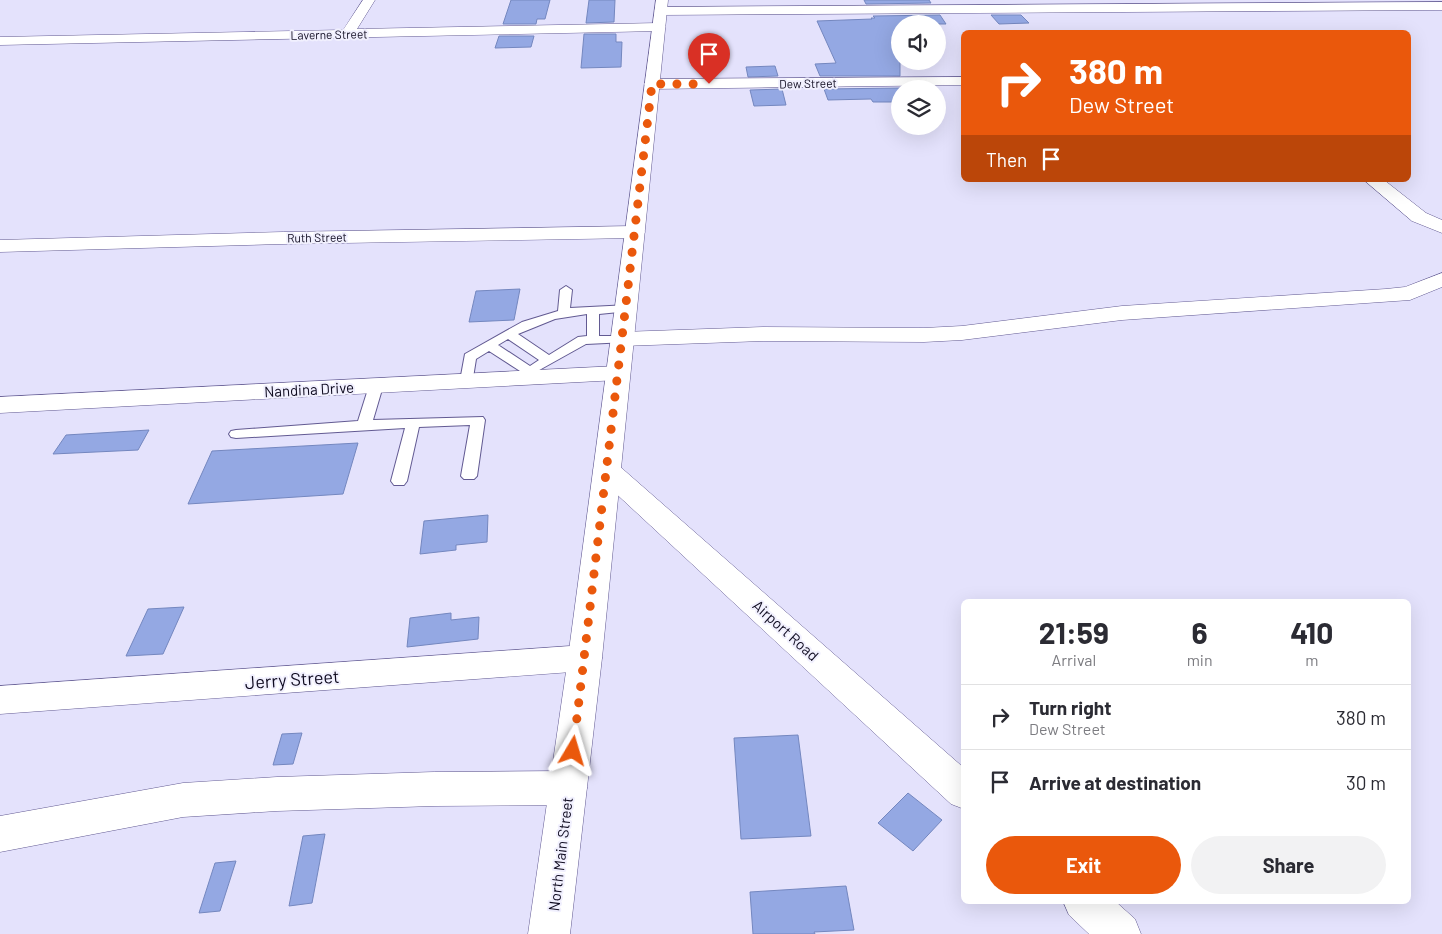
<!DOCTYPE html>
<html lang="en">
<head>
<meta charset="utf-8">
<style>
  body { margin:0; font-family:Barlow,sans-serif; background:#f2f2f3; color:#2b2b33; height:100vh; display:flex; flex-direction:column; font-size:19px; white-space:nowrap }
  * { box-sizing:border-box; margin:0 }
  p { font-size:16px; color:#7c7c81 }
  .icon { flex:none; width:28px; height:28px; fill:none; stroke:currentColor; stroke-width:2; stroke-linecap:round; stroke-linejoin:round }
  .map { position:relative; flex:1; overflow:hidden }
  .details { position:absolute; left:961px; top:599px; width:450px; height:305px; display:flex; flex-direction:column; background:#fff; border-radius:8px; box-shadow:0 5px 20px #0002 }
  .details>* { flex:none }
  .guide { position:absolute; left:961px; top:30px; width:450px; height:152px; border-radius:8px; box-shadow:0 5px 20px #0002; background:#ea580c; color:#fff; overflow:hidden }
  .controls { position:absolute; left:891px; top:15px; display:grid; gap:10px }
  .controls a { display:grid; place-items:center; width:55px; height:55px; border-radius:50%; background:#fff; box-shadow:0 5px 20px #0002; font-size:25px }
  .pin { position:absolute; display:grid; place-items:center; width:42px; height:42px; color:#fff; margin:-51px -21px; border-radius:50% 50% 50% 0; rotate:-45deg; box-shadow:0 0 5px #0007 }
  .pin .icon { rotate:45deg }
  .me { position:absolute; width:55px; margin:-28px; rotate:7deg; stroke-linejoin:round; filter:drop-shadow(0 0 4px #0008) }
  .turn { display:flex; align-items:center; gap:18px; height:105px; padding:0 25px; font-size:22px }
  .turn .icon { width:65px; height:65px; stroke-width:2.5 }
  .turn b { display:block; font-size:35px; line-height:42px }
  .then { display:flex; align-items:center; height:48px; padding:0 25px; background:#0003; gap:10px; font-size:19px }
  .eta { display:flex; justify-content:space-evenly; align-items:center; height:85px; text-align:center }
  .eta b { font-size:30px; font-weight:700; line-height:35px }
  .button { display:flex; gap:10px; margin-top:auto; padding:10px 25px }
  .button a { flex:1; height:58px; border-radius:30px; background:#ea580c; color:#fff; font-size:20px; font-weight:700; line-height:58px; text-align:center }
  .button a+a { background:#f2f2f3; color:#2b2b33 }
  ul { padding:0; list-style:none }
  li { display:flex; align-items:center; gap:15px; height:65px; padding:0 25px; border-top:1px solid #e1e1e2 }
  li div { flex:1 }
  li b { display:block; font-size:19px }
  li em { font-style:normal }
  .map>svg:first-child { display:block }
  .building { fill:#94a8e3; stroke:#7487bf }
  .lines { fill:none; stroke-linecap:round; stroke-linejoin:round }
  .lane-casing { stroke:#625a92; stroke-width:2 }
  .street-casing { stroke:#625a92; stroke-width:1 }
  .primary-casing { stroke:#625a92; stroke-width:1 }
  .lane { fill:#fff; fill-rule:evenodd }
  .street { fill:#fff; fill-rule:evenodd }
  .primary { fill:#fff; fill-rule:evenodd }
  .route { stroke:#ea580c; stroke-width:9; stroke-dasharray:0 16.2 }
  .labels { text-anchor:middle; dominant-baseline:central; stroke-width:4; stroke-linejoin:round; paint-order:stroke }
  .far-street-label { font-size:12px; fill:#0d091e; stroke:#f1f0fe }
  .street-label { font-size:15px; fill:#0d091e; stroke:#f1f0fe }
  .near-street-label { font-size:18px; fill:#0d091e; stroke:#f1f0fe }
</style>
</head>
<body>
<div class="map">
<svg width="1442" height="934" viewBox="0 0 1442 934">
  <rect width="100%" height="100%" fill="#e4e2fc"/>
  <g class="building">
    <path d="M511,0H550L545,19H537L536,24H503Z"/>
    <path d="M589,0H615L614,22L586,23Z"/>
    <path d="M864,0H929L931,3L866,4Z"/>
    <path d="M940,15L946,24H900V76H820L815,64L836,63L817,21L872,19L871,18H875L873,16Z"/>
    <path d="M991,15H1021L1029,23L999,24Z"/>
    <path d="M584,34H616V42H622L621,67L581,68Z"/>
    <path d="M499,36H534L531,47L495,48Z"/>
    <path d="M775,66L778,76L748,77L746,67Z"/>
    <path d="M900,88V102H873L871,99L828,100L824,89Z"/>
    <path d="M782,89L786,105L754,106L750,90Z"/>
    <path d="M520,289L514,320L469,322L476,291Z"/>
    <path d="M149,430L138,450L53,454L66,435Z"/>
    <path d="M358,443L343,494L188,504L212,451Z"/>
    <path d="M488,515L487,542L456,545V550L420,554L424,521Z"/>
    <path d="M184,607L163,654L126,656L148,609Z"/>
    <path d="M451,613V620L479,617L478,639L407,647L410,618Z"/>
    <path d="M302,733L293,764L273,765L282,734Z"/>
    <path d="M798,735L811,836L741,839L734,738Z"/>
    <path d="M908,793L942,820L913,851L878,823Z"/>
    <path d="M325,834L312,903L289,906L303,836Z"/>
    <path d="M236,861L220,911L199,913L215,863Z"/>
    <path d="M846,886L854,930L814,932L815,934H753L750,892Z"/>
  </g>
  <g class="lines">
    <g class="lane-casing">
      <g id="lane">
        <path d="M566,286L572,290L570,308L629,305L631,308L629,311L599,314V336H627L628,339L627,342L586,344L516,383L509,379L520,371L489,351L476,359L472,384H462L460,381L465,354L522,322L558,311L560,290ZM587,314V336L578,337L549,355L518,334L555,319ZM508,339L539,360L530,366L498,345Z"/>
        <path d="M376,382L383,386L373,420L483,417L485,420L477,476L474,479H464L461,476L470,425L419,427L407,481L404,485H394L391,481L405,428L236,438L231,437L229,434L231,431L236,430L358,421L369,386Z"/>
      </g>
    </g>
    <g class="street-casing">
      <g id="street">
        <path d="M363,0H375L357,29L659,23L666,27L659,31L0,45V37L343,30Z"/>
        <path d="M1442,2V10L660,15L654,11L660,7Z"/>
        <path d="M964,77V85L652,89L647,87L644,84L647,81L652,79Z"/>
        <path d="M1364,180H1384L1426,213L1442,220V233L1412,221Z"/>
        <path d="M635,226L642,228L645,232L642,236L635,238L283,244L0,252V240L283,232Z"/>
        <path d="M1442,273V287L1410,300L1122,320L962,340L924,342L763,341L622,346L614,344L610,339L614,334L622,332L763,327L924,328L962,326L1122,306L1386,289L1405,287Z"/>
        <path d="M618,366L627,368L630,373L627,378L618,380L0,413V397Z"/>
        <path d="M607,461L617,464L964,768V809L951,804L597,476L593,470L597,464Z"/>
        <path d="M585,645L597,649L602,658L597,667L585,671L0,714V686Z"/>
        <path d="M568,771L581,776L587,788L581,800L568,805L434,806L277,811L183,817L0,852V816L183,783L277,777L434,772Z"/>
        <path d="M1063,901H1115L1135,919L1141,934H1089L1069,915Z"/>
      </g>
    </g>
    <g class="primary-casing">
      <path id="primary" d="M656,0H668L602,658L570,934H528L568,658Z"/>
    </g>
    <use href="#lane" class="lane"/>
    <use href="#street" class="street"/>
    <use href="#primary" class="primary"/>
  </g>
  <g class="lines">
    <path class="route" d="M573,751L652,84H709"/>
  </g>
  <g class="labels">
    <g class="far-street-label">
      <text transform="translate(329 34) rotate(-1)">Laverne Street</text>
      <text transform="translate(808 83) rotate(-1)">Dew Street</text>
      <text transform="translate(317 237) rotate(-1)">Ruth Street</text>
    </g>
    <g class="street-label">
      <text transform="translate(309 389) rotate(-3)">Nandina Drive</text>
      <text transform="translate(786 630) rotate(42)">Airport Road</text>
      <text transform="translate(560 854) rotate(-83)">North Main Street</text>
    </g>
    <g class="near-street-label">
      <text transform="translate(292 679) rotate(-4)">Jerry Street</text>
    </g>
  </g>
</svg>
<div class="controls">
<a><svg class="icon" aria-label="sound" viewBox="0 0 24 24"><path d="M4 9h4l5-4v14l-5-4H4zM17 9q2 3 0 6"/></svg></a>
<a><svg class="icon" aria-label="layers" viewBox="0 0 24 24"><path d="M12 4l9 5-9 5-9-5zM3 14l9 5 9-5"/></svg></a>
</div>
<div class="pin" style="left:709px;top:84px;background:#d93025"><svg class="icon" aria-label="arrive" viewBox="0 0 24 24"><path d="M6 21V4h12l-3 4 3 4H6"/></svg></div>
<svg class="me" style="left:573px;top:751px" viewBox="-20 -20 40 40"><path d="M0-17L14 15 0 8-14 15z" fill="#ea580c" stroke="#fff" stroke-width="4"/></svg>
<div class="guide">
<div class="turn"><svg class="icon" aria-label="right" viewBox="0 0 24 24"><path d="M7 20v-9h11M14 6l5 5-5 5"/></svg><div><b>380 m</b>Dew Street</div></div>
<div class="then">Then<svg class="icon" aria-label="arrive" viewBox="0 0 24 24"><path d="M6 21V4h12l-3 4 3 4H6"/></svg></div>
</div>
<section class="details">
<div class="eta">
<div><b>21:59</b><p>Arrival</p></div>
<div><b>6</b><p>min</p></div>
<div><b>410</b><p>m</p></div>
</div>
<ul>
<li><svg class="icon" aria-label="right" viewBox="0 0 24 24"><path d="M7 20v-9h11M14 6l5 5-5 5"/></svg><div><b>Turn right</b><p>Dew Street</p></div><em>380 m</em></li>
<li><svg class="icon" aria-label="arrive" viewBox="0 0 24 24"><path d="M6 21V4h12l-3 4 3 4H6"/></svg><div><b>Arrive at destination</b></div><em>30 m</em></li>
</ul>
<div class="button"><a>Exit</a><a>Share</a></div>
</section>
</div>
</body>
</html>
